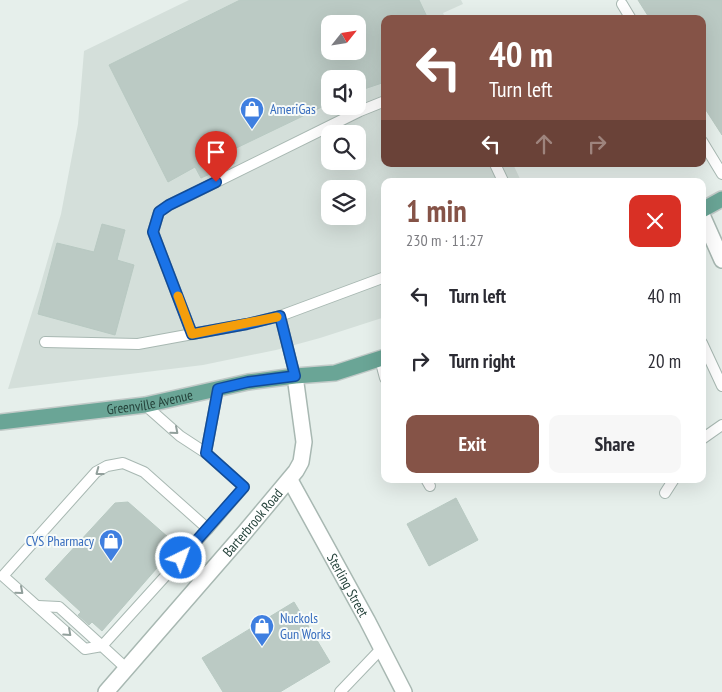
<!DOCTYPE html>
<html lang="en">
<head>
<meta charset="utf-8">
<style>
  body { margin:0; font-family:"PT Sans Narrow",sans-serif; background:#f7f7f7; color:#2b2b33; height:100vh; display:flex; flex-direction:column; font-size:19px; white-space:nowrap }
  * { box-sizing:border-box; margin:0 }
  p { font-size:16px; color:#7c7c81 }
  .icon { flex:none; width:28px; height:28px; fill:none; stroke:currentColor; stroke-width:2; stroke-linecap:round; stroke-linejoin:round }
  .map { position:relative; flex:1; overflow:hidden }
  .sheet { position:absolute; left:381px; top:178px; width:325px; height:305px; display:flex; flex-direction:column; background:#fff; border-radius:10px; box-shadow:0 5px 20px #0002 }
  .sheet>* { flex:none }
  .guide { position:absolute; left:381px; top:15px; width:325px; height:152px; border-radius:10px; box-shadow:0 5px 20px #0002; background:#855347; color:#fff; overflow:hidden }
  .needle { width:32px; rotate:60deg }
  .fabs { position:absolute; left:321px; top:15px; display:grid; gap:10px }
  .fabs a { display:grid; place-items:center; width:45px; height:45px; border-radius:10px; background:#fff; box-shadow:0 5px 20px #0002; font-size:25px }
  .pin { position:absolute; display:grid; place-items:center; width:42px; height:42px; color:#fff; margin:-51px -21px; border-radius:50% 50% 50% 0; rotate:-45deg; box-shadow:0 0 5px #0007 }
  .pin .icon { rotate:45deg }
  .me { position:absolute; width:55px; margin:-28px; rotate:42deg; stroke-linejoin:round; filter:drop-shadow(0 0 4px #0008) }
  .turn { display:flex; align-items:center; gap:18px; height:105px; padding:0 25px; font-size:22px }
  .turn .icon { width:65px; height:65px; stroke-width:2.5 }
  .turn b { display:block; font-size:35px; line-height:42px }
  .lanes { display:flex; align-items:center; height:48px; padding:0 25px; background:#0003; justify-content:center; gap:25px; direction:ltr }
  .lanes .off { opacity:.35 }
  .round { display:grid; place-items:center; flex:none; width:52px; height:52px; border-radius:10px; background:#f7f7f7 }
  .summary { display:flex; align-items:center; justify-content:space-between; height:85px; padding:0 25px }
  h1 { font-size:30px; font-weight:700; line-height:38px; color:#855347 }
  .action { display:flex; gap:10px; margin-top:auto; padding:10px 25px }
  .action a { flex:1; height:58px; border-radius:10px; background:#855347; color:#fff; font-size:20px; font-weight:700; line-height:58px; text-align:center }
  .action a+a { background:#f7f7f7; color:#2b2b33 }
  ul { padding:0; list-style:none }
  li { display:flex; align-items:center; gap:15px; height:65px; padding:0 25px }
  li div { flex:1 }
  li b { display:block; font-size:19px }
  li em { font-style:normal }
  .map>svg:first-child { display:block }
  .built { fill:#d4dfda; fill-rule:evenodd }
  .building { fill:#bbcac4; stroke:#b8c9c2; fill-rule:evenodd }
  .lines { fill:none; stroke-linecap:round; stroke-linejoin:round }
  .service-casing { stroke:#a8b8b2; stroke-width:12 }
  .minor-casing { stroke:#a8b8b2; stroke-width:18 }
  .tertiary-casing { stroke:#a8b8b2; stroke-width:18 }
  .primary-casing { stroke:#c2cac8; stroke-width:18 }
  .service { stroke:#fff; stroke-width:10 }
  .minor { stroke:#fff; stroke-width:15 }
  .tertiary { stroke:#fff; stroke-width:15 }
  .primary { stroke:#6aa596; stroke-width:15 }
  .oneway { stroke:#92a09c }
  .route-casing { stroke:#114b97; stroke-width:12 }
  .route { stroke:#1a73e8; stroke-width:9 }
  .slow { stroke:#f59e0b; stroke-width:9 }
  .labels { text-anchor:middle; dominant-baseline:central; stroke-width:4; stroke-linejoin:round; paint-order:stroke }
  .shop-label { font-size:14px; fill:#366cbe; stroke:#f7fbf9; text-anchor:start }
  .street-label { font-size:14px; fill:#24423a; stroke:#f7fbf9 }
</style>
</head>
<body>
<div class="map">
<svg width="722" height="692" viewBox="0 0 722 692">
  <rect width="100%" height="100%" fill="#e6efeb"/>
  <path class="built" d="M189,0H461L463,4L443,13L446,19H385V164H513L521,181H385V317L320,338L276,350L203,365L8,389L39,290L61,214L78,124L84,51ZM330,24H358V51H330ZM330,79H358V106H330ZM330,134H358V161H330ZM330,189H358V216H330Z"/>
  <g class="building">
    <path d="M240,0H419L428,19H385V82L358,91V79H330V103L228,152L235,163L201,178L195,167L168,182L109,65ZM330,24H358V51H330Z"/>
    <path d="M638,0H722V135L702,104V19H650Z"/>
    <path d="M102,224L125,230L117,260L134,265L115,335L38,314L57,243L94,252Z"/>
    <path d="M456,498L478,540L429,566L407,524Z"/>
    <path d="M128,502L177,545L102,631L92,622L89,625L78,615L81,612L45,579L115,503Z"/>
    <path d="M294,602L330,662L280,692H223L202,658Z"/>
  </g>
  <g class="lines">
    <g class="service-casing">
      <g id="service">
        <path d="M622,4L631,19"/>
        <path d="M702,141L722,174"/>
        <path d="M495,164L503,181"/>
        <path d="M192,334L153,232L159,212L169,205L190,195L360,111L385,101"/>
        <path d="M45,342L138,344L247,324L280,316"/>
        <path d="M702,343L722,386"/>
        <path d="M380,359L385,378"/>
        <path d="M295,376L280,316L385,277"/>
        <path d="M145,405L180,436L206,453L244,487L208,529"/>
        <path d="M702,439L722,425"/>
        <path d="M206,453L218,389"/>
        <path d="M426,479L430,486"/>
        <path d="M665,493L674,479"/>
        <path d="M38,606L59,607L102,646"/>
        <path d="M102,646L85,649L3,576L96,472L107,466L123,463L144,472L208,529L102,646L127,669"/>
        <path d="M340,692L381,649"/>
      </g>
    </g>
    <g class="minor-casing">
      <g id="minor">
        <path d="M702,215L722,260"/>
        <path id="s1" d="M290,480L367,620L404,692"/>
      </g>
    </g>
    <g class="tertiary-casing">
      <g id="tertiary">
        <path id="s2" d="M106,692L245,532L296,471L301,462L304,442L295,376"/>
      </g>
    </g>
    <g class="primary-casing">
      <g id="primary">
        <path d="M702,210L722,199"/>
        <path id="s3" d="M0,422L145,405L248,382L295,376L335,373L385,357"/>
      </g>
    </g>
    <use href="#service" class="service"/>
    <use href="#minor" class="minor"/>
    <use href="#tertiary" class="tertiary"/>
    <use href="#primary" class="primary"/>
  </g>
  <defs><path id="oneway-chevron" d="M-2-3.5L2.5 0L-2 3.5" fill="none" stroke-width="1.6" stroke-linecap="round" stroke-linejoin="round" transform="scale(1.25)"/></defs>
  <g class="oneway">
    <use href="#oneway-chevron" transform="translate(175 431) rotate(41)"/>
    <use href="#oneway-chevron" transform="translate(99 472) rotate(143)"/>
    <use href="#oneway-chevron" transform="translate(20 591) rotate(41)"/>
    <use href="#oneway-chevron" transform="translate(68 633) rotate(42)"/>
  </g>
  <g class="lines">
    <g class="route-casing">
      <path id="route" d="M181,558L244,487L206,453L218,389L248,382L295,376L280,316L247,324L192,334L153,232L159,212L169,205L216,182"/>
    </g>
    <use href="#route" class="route"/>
    <path class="slow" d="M178,296L192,334L277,317"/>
  </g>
  <defs>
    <g id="shop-pin" transform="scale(1.25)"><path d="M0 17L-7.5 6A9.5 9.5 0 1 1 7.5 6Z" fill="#3f7fe0" stroke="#f7fbf9"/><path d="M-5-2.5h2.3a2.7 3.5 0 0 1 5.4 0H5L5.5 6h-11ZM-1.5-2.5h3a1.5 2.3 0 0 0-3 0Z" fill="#fff"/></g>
  </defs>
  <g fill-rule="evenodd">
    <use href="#shop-pin" x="252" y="109"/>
    <use href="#shop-pin" x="111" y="541"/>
    <use href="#shop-pin" x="262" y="626"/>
  </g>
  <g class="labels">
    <g class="shop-label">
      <text x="270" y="109">AmeriGas</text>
      <text x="94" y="541" text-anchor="end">CVS Pharmacy</text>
      <text x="280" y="618">Nuckols<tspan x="280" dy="16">Gun Works</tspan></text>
    </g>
    <g class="street-label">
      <text stroke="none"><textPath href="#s3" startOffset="151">Greenville Avenue</textPath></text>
      <text stroke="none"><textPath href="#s2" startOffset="224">Barterbrook Road</textPath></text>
      <text stroke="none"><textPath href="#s1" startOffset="120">Sterling Street</textPath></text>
    </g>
  </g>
</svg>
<div class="fabs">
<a><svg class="needle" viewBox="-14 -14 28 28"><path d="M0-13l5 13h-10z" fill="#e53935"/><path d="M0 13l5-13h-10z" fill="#7c7c81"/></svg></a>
<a><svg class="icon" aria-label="sound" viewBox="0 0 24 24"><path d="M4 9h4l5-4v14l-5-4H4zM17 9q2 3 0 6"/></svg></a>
<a><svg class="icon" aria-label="search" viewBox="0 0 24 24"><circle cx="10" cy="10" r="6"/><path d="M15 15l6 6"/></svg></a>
<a><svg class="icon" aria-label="layers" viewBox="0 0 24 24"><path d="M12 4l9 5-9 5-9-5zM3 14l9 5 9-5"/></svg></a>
</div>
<div class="pin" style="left:216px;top:182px;background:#d93025"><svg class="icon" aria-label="arrive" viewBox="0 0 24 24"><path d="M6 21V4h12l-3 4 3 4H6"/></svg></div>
<svg class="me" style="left:181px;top:558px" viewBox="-20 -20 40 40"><circle r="17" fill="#1a73e8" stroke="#fff" stroke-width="3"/><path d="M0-11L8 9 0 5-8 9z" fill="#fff"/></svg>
<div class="guide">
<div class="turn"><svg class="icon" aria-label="left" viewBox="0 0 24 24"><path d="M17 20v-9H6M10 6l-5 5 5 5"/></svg><div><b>40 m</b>Turn left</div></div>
<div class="lanes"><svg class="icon" aria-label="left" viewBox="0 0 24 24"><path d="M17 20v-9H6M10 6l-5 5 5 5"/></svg><svg class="icon off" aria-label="ahead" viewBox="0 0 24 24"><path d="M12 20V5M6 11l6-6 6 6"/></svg><svg class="icon off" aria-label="right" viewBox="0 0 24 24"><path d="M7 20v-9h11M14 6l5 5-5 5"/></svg></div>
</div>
<section class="sheet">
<div class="summary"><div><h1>1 min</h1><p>230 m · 11:27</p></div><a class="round" style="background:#d93025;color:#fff"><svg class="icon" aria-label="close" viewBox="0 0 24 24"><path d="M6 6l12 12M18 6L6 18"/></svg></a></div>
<ul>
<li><svg class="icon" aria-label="left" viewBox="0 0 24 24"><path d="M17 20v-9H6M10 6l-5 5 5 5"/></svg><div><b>Turn left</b></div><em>40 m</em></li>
<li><svg class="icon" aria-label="right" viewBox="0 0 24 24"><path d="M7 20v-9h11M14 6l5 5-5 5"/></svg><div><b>Turn right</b></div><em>20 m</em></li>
</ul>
<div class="action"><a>Exit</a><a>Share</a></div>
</section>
</div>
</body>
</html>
